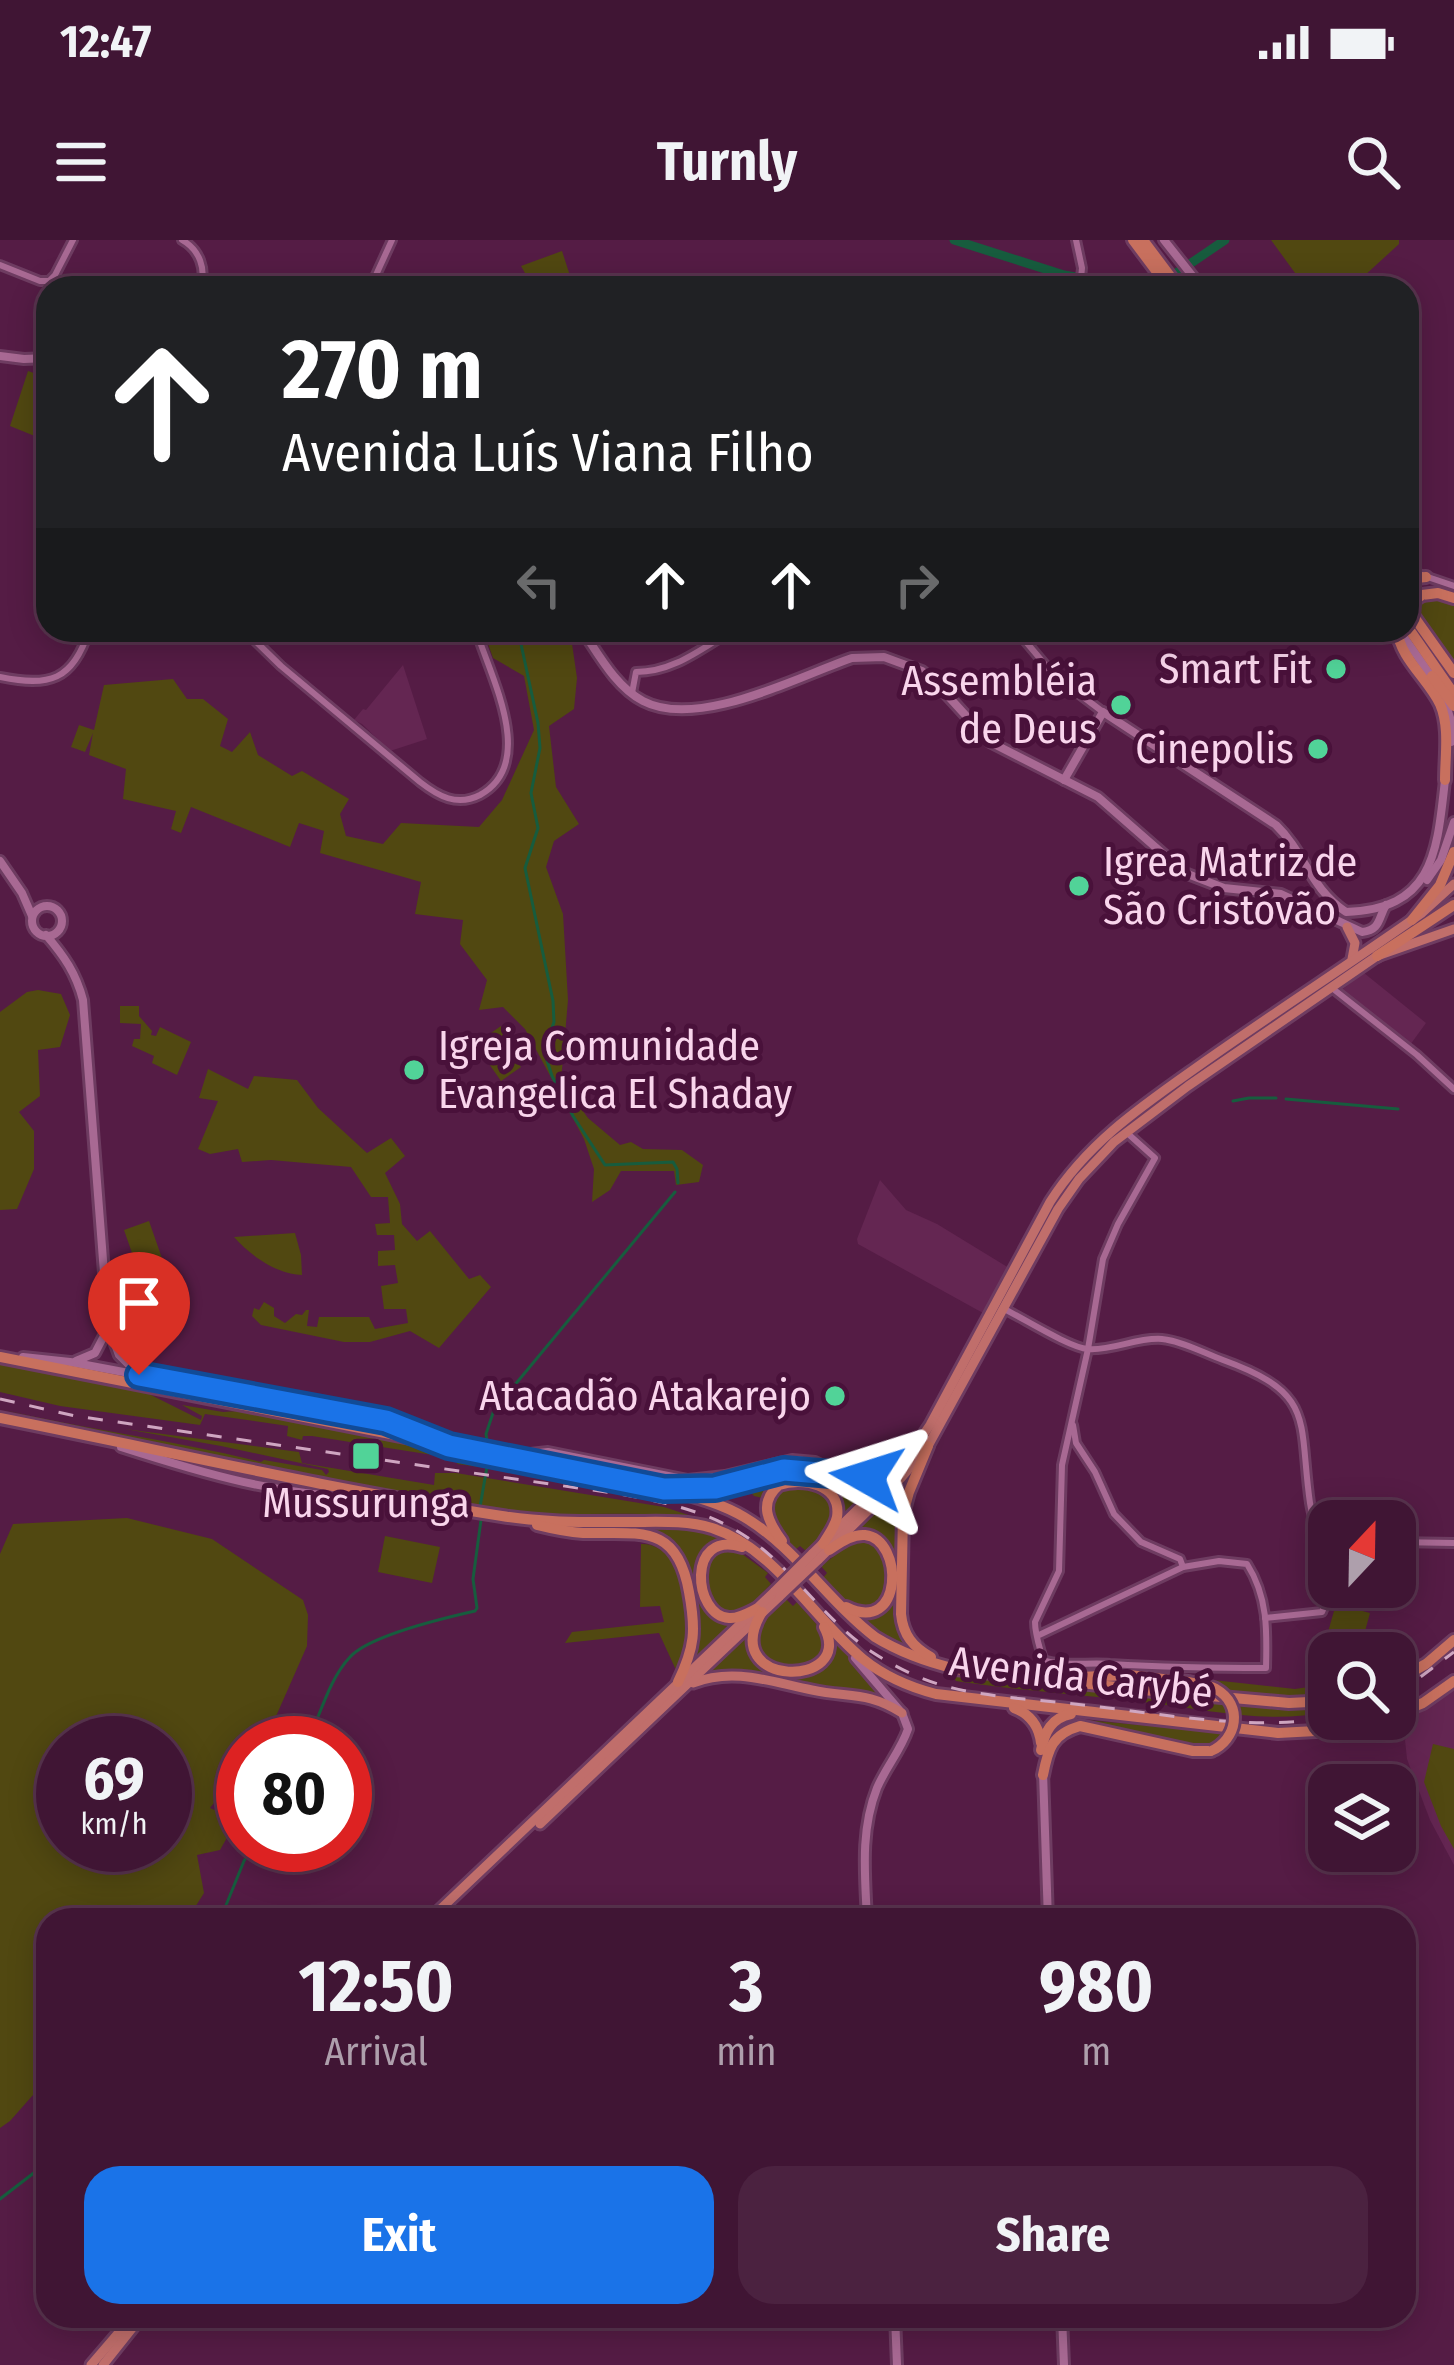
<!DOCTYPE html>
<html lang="en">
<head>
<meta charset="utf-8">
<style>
  body { margin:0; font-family:"Fira Sans Condensed",sans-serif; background:#4b2240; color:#f1f3f6; height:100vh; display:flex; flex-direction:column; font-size:45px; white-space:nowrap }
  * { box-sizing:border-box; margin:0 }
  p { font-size:39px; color:#ae9fac }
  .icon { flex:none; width:66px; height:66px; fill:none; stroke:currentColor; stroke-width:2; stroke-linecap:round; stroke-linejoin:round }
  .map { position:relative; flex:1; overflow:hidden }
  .sheet { position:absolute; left:36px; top:1668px; width:1380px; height:420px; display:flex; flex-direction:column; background:#401534; border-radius:36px; box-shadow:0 6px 30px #0003,0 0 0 3px #59344f }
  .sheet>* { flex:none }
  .banner { position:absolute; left:36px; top:36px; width:1383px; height:366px; border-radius:36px; box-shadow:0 6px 30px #0003,0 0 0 3px #59344f; background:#202124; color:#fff; overflow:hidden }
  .needle { width:78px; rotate:22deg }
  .controls { position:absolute; left:1308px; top:1260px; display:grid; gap:24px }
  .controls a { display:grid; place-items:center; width:108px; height:108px; border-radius:24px; background:#401534; box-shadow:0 6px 30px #0003,0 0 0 3px #59344f; font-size:60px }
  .speed { position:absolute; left:36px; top:1476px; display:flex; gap:24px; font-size:60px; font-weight:700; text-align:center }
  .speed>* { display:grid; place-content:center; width:156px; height:156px; border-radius:50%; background:#401534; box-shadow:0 6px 30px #0003,0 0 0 3px #59344f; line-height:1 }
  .speed small { font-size:30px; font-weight:400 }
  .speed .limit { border:18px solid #d22; background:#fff; color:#111 }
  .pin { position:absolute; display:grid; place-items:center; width:102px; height:102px; color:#fff; margin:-123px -51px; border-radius:50% 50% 50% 0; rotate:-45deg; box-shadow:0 0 12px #0007 }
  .pin .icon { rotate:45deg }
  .me { position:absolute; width:132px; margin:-66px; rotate:276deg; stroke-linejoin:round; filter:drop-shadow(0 0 9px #0008) }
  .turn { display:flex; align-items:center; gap:42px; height:252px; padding:0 48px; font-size:54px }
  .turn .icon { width:156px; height:156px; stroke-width:2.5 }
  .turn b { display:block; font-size:84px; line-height:102px }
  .lanes { display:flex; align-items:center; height:114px; padding:0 48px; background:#0003; justify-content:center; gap:60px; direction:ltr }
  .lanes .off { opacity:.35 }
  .eta { display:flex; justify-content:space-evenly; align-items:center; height:204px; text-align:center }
  .eta b { font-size:72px; font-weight:700; line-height:84px }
  .button { display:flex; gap:24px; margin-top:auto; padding:24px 48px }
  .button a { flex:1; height:138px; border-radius:36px; background:#1a73e8; color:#fff; font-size:48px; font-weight:700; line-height:138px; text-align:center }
  .button a+a { background:#4b2240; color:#f1f3f6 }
  .status { display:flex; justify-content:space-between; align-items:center; height:84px; padding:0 60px; background:#401534; direction:ltr }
  .status svg { height:33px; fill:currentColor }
  header { display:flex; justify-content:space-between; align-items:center; height:156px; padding:0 48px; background:#401534; font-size:54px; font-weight:700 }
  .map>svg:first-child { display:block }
  .built { fill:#642652 }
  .green { fill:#514811; fill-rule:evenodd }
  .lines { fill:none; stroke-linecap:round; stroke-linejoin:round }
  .stream { stroke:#175c3e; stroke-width:3 }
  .river { stroke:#175c3e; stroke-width:9 }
  .tertiary-casing { stroke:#6e3c61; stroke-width:12 }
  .secondary-casing { stroke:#6e3c61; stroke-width:14 }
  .primary-casing { stroke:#6e3c61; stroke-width:15 }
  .trunk-casing { stroke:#6e3c61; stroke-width:16 }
  .tertiary { stroke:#a86993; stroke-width:6 }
  .secondary { stroke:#a86993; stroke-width:8 }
  .primary { stroke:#c06e6b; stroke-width:9 }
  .trunk { stroke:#c8705e; stroke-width:10 }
  .rail { stroke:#cfa6c1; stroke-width:3; stroke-dasharray:15 15; stroke-linecap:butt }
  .primary-bridge-casing { stroke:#6e3c61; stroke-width:15; stroke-linecap:butt }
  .trunk-bridge-casing { stroke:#6e3c61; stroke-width:16; stroke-linecap:butt }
  .primary-bridge { stroke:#c06e6b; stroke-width:9 }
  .trunk-bridge { stroke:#c8705e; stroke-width:10 }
  .route-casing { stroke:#114b97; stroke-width:30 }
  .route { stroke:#1a73e8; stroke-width:21 }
  .poi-dot { fill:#51d398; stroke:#49113a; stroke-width:4.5 }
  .labels { text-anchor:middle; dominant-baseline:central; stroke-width:10; stroke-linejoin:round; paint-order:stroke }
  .poi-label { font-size:42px; fill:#f9d5ec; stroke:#49113a; text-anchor:end }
  .street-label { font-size:42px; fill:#f9d5ec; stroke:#49113a }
</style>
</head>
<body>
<div class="status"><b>12:47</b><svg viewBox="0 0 49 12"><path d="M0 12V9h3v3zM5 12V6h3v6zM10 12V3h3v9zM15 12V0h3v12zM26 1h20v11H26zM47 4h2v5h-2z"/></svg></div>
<header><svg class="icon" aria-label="menu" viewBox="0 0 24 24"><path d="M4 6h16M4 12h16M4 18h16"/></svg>Turnly<svg class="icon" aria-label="search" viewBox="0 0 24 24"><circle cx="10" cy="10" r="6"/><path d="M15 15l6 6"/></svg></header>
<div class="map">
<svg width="1454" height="2125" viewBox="0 0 1454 2125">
  <rect width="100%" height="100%" fill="#551c45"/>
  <g class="built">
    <path d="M403,425L427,499L390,511L362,484L354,480L363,469L366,470Z"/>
    <path d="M1364,733L1426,783L1410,805L1340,751Z"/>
    <path d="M880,940L906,970L937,984L1009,1028L983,1073L858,1004L857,999Z"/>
    <path d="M1454,1449V1625L1430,1580L1407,1519L1405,1500L1417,1473Z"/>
  </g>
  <g class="green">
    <path d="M1271,0H1399V4L1351,48H1306Z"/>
    <path d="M562,11L574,48H541L542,41L530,42L521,26Z"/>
    <path d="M28,131L48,138L47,201L10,186Z"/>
    <path d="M1432,356L1454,360V426L1411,365Z"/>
    <path d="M483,390H570L577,438L574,469L549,486L556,547L579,584L554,601L546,627L563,674L568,760L561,841L588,878L620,905L631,902L643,909L682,910L703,925L699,942L676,945L674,931H621L610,950L592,962L594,929L584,899L525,789L503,767L479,770L487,740L460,704L463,680L415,674L421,642L320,613L324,591L299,583L290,607L191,567L181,593L171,589L176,571L123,559L126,529L89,515L93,493L85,512L71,507L79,485L94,490L104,445L173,439L187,459H203L228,479L220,506L232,512L250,492L258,515L292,536L302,531L349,559L340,574L346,596L383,604L401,583L479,587L502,560L534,490L524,436L493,418Z"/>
    <path d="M38,750L61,754L70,775L60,807L38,810L40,856L19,872L34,891V929L17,969L0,970V772L27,752Z"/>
    <path d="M120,766H139V776L152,791L151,795L156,796L160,787L191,802L177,835L152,823L154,816L132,806L134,799H140L141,784L120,783Z"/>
    <path d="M501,786L512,805L508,809L521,827L501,841L475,804Z"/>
    <path d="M208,829L248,849L254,836L297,840L318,868L367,913L391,898L405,916L385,933L400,964L402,984L417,1001L430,991L469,1039L480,1035L491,1047L439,1108L410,1091L370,1102H344L261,1085L252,1076L254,1068L259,1070L264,1062L274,1068V1076L285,1083L296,1074L302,1075L306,1070H309L307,1086L317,1087L319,1077H369L375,1089L408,1083L406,1069H384L381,1046L398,1043L395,1025L378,1026V1011L395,1010L394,995H377L375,984L390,983L388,957H371L351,927L271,920L242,922L238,909L210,914L198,909L218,861L199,858Z"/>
    <path d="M149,981L164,1024L139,1033L124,990Z"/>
    <path d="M295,993L301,1015L302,1035C276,1034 251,1016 234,997Z"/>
    <path d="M0,1124L147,1153L201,1180L202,1176L182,1165L223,1172L240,1171L551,1232L502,1230L457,1224L458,1219L312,1196H303L302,1200L287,1196L288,1186L205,1174L200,1185L60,1166L0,1152Z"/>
    <path d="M0,1169C87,1190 175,1200 261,1222L264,1220L322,1230L326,1235L329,1232L328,1229L221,1206L125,1189L299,1212L302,1223L434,1245L435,1233H456L664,1267L716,1284C652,1266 571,1279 503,1272L95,1192Z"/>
    <path d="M914,1230C910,1246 903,1261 900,1277C893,1311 892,1382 912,1410L876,1390L861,1377L878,1375L891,1362L892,1314L853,1292Z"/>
    <path d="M785,1234C821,1237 853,1244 888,1236L839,1283L840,1273L815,1240L770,1249L763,1258L754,1256L748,1249Z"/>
    <path d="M784,1245L820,1248L835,1267L829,1289L806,1311L800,1306L795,1310C779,1293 772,1281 770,1258Z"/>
    <path d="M127,1278L212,1299L303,1360L308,1375L307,1406L266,1499L262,1503H243V1526L210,1568L237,1580L220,1610L197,1615L204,1653L187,1680H48V1838L10,1881L0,1888V1314L13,1284ZM63,1503H165V1605H63Z"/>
    <path d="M575,1287L679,1288L699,1290L727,1301L704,1314L706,1366L738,1380L689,1426L688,1328C667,1280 618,1297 575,1287Z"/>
    <path d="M385,1296L440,1307L432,1343L378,1332Z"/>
    <path d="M858,1298L872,1300L886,1315L887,1356L871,1371L848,1364L822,1339L827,1333L821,1326Z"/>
    <path d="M641,1304C689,1302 701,1401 676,1430L659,1393L565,1403L572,1392L664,1382L660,1366L640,1367Z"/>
    <path d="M734,1308L768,1333L765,1337L771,1344L743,1373L731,1376L712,1367C704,1338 694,1313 734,1308Z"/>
    <path d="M786,1359L793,1366L797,1362L826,1395V1413L804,1429L778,1426L759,1415L757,1386Z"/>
    <path d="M1336,1364L1370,1373L1359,1413H1329V1416L1322,1413Z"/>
    <path d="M749,1392L748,1405L756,1421C790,1430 831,1450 834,1398L884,1459L746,1432L705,1434Z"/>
    <path d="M949,1432L1180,1459L1329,1465V1471C1272,1485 1209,1470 1152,1463C1087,1455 1021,1451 956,1441Z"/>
    <path d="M1204,1439L1295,1449L1329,1444V1454C1310,1458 1248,1458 1231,1452C1222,1449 1214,1443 1204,1439Z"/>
    <path d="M1075,1479L1227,1493L1214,1506L1203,1507L1087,1483L1067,1485L1050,1497L1058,1485Z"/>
    <path d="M1433,1504L1454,1509V1609L1441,1586L1424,1542Z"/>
  </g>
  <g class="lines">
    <g class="stream">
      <path d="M518,390L538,483L540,508L531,553L538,588L525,628L553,761L554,782L544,811L552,836L573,876L605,925L673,922L677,929L678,943"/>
      <path d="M1286,859L1398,869"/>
      <path d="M1233,861L1249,858H1276"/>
      <path d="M488,1207L486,1194L494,1170L675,952"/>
      <path d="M480,1267L488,1221"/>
      <path d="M307,1503C320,1476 329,1439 350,1417C370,1395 444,1378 475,1371L477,1368L473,1339L481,1280"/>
      <path d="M220,1680L244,1621L254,1605"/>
      <path d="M0,1959L48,1922"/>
    </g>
    <g class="river">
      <path d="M954,0L1064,35L1139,48"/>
      <path d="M1139,48L1178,32L1225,0"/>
    </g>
    <g class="tertiary-casing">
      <g id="tertiary">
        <path d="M182,0C200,10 206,29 201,48"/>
        <path d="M1076,0L1082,28L1080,48"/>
        <path d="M0,25L40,41H49L55,35L73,0"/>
        <path d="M370,48L392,0"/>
        <path d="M48,214L43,241L48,260"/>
        <path d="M1407,330L1454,346"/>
        <path d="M244,390L281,426L420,542C438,556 457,567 480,555C538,523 490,436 476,390"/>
        <path d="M1016,390L1053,434L1103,472"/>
        <path d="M0,437C49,447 73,441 89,390"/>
        <path d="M632,453L636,432C674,432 702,408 733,390"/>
        <path d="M1332,748L1417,815L1454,849"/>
        <path d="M1004,1069C1023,1078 1070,1108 1088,1109C1112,1111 1137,1097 1162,1099C1182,1101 1204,1113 1223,1120C1317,1154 1298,1180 1310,1263C1315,1295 1337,1343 1322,1372L1265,1378"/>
        <path d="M1073,1185L1076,1203L1095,1232L1114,1274L1141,1302L1180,1319L1183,1327"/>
        <path d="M1317,1299L1329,1300"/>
        <path d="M1395,1302L1454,1303"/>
        <path d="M1037,1396L1183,1327L1219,1321L1247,1324C1268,1357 1267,1391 1266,1428C1214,1428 1162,1427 1110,1424C1089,1422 1063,1427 1043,1420C1040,1408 1035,1395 1035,1382L1059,1331L1062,1225L1088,1109L1103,1019L1118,984L1155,918L1126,892"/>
      </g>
    </g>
    <g class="secondary-casing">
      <g id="secondary">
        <path d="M1164,0L1202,48"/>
        <path d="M0,116L24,119L48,118"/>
        <path d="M582,390C599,415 616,447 643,461C698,490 799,436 852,418L884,417L922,431L937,444L990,502L1098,557L1185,633L1224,648L1281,654L1362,692C1381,690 1378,678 1386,665"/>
        <path d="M1399,390L1434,440"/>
        <path d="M1444,458L1451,481V502"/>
        <path d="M1064,540L1103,472L1276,585C1305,613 1310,648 1346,672C1434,669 1437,612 1445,540"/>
        <path d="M0,621L22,653L32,676"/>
        <path d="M1427,640L1441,620L1454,582"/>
        <circle cx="47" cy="681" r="15"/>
        <path d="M46,695C64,716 76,733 83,760L108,1085L119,1115L139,1135"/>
        <path d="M23,1117L70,1122L386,1181L431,1199"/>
        <path d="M76,1121L95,1113L106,1092"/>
        <path d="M121,1207C205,1234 280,1256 370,1258"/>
        <path d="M513,1216L548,1212L688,1240L725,1236L792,1220L815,1222L838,1233"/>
        <path d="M855,1418L902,1473L908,1489C901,1510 886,1527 877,1548C860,1591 865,1635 867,1680"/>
        <path d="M1043,1532L1048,1680"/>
        <path d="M895,2076L897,2125"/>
        <path d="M1062,2076L1064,2125"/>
      </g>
    </g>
    <g class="primary-casing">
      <g id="primary">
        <path d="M1347,687L1355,703L1352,719"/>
        <path d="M812,1314L901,1227L930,1185L1050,962C1090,899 1148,862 1207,820C1278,770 1351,723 1422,673L1454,644"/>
        <path d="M818,1320L901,1238L928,1206L1058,969L1079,939L1114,902L1188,846L1377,716L1454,689"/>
        <path d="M693,1443C734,1427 771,1442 812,1450C849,1458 867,1451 902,1473"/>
        <path d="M540,1584L780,1356"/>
        <path d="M429,1680L775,1351"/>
        <path d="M91,2125L133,2076"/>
        <path d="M103,2125L142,2076"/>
      </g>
    </g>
    <g class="trunk-casing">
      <g id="trunk">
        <path d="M1133,0L1169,48"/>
        <path d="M1143,0L1179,48"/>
        <path d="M1407,346L1416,338L1426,337"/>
        <path d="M1422,355L1438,353L1454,358"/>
        <path d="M1407,367L1454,433"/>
        <path d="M1407,386L1454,454"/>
        <path d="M1397,390C1400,418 1428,439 1440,464C1450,487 1445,516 1445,540"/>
        <path d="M1432,436L1454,466"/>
        <path d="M1412,680L1440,645L1454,612"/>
        <path d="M1377,716L1454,665"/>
        <path d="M0,1117L664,1248C691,1256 719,1262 744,1277C795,1307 828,1361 875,1397C901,1413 927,1422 956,1429L1143,1450L1289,1463L1329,1461"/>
        <path d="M0,1178C167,1211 334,1250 502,1276C545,1283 588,1282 630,1282C658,1282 685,1280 712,1288C776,1309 813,1378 863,1419C884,1436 909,1447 936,1454L1278,1493L1335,1490L1380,1479"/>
        <path d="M928,1206L909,1252L903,1274L901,1374C903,1395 913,1407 931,1417"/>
        <path d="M681,1249L715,1248L784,1230L867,1237L889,1228L916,1205"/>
        <path d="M537,1285C553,1289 567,1292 583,1293C640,1294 677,1283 689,1352C696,1390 695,1407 678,1442"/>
        <path d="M782,1301C768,1282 758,1263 779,1245C802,1237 842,1244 837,1277C835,1287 828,1295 823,1304"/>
        <path d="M742,1307C686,1289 693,1376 729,1378C738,1379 748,1373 756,1369"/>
        <path d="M829,1310C840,1303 852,1294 865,1295C904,1299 904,1396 846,1367"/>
        <path d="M762,1372C716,1449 857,1449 824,1387"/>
        <path d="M1078,1437L1129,1435L1188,1442"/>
        <path d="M1395,1441L1426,1424L1454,1400"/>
        <path d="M1014,1468C1030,1474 1039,1486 1041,1503"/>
        <path d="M1395,1474L1423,1463L1454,1441"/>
        <path d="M1041,1510C1045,1492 1051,1478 1071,1474"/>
        <path d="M1043,1535C1048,1509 1052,1494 1080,1486L1193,1511H1211"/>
      </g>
    </g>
    <use href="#tertiary" class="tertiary"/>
    <use href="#secondary" class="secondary"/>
    <use href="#primary" class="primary"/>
    <use href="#trunk" class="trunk"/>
    <g class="rail">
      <path d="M0,1159L75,1176L613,1253C661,1261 711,1271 751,1300C795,1332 826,1381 872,1412C892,1425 915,1437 938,1444C984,1458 1035,1459 1083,1465C1164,1474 1248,1491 1329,1478"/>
      <path d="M1395,1452L1419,1438L1454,1412"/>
    </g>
    <g class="primary-bridge-casing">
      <g id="primary-bridge">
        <path d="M775,1351L812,1314"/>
        <path d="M780,1356L818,1320"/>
      </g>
    </g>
    <g class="trunk-bridge-casing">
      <g id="trunk-bridge">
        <path d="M1407,365L1422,355"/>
        <path d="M1188,1442C1197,1444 1208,1445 1216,1449C1244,1465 1237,1500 1211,1511"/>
      </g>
    </g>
    <use href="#primary-bridge" class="primary-bridge"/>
    <use href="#trunk-bridge" class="trunk-bridge"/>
  </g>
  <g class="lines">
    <g class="route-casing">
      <path id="route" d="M139,1135L386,1181L449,1206L664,1249L715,1248L784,1230L867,1237"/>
    </g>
    <use href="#route" class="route"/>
  </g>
  <g class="poi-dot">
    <circle cx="1336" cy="429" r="12"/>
    <circle cx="1121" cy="465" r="12"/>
    <circle cx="1318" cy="509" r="12"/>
    <circle cx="1079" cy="646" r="12"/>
    <circle cx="414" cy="830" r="12"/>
    <circle cx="835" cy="1156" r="12"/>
    <rect x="351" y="1201" width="30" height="30" rx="6"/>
  </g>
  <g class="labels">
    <g class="poi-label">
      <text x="1312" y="429">Smart Fit</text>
      <text x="1097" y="441">Assembléia<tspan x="1097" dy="48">de Deus</tspan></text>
      <text x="1294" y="509">Cinepolis</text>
      <text x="1103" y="622" text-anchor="start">Igrea Matriz de<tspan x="1103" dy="48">São Cristóvão</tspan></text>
      <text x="438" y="806" text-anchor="start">Igreja Comunidade<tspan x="438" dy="48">Evangelica El Shaday</tspan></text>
      <text x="811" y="1156">Atacadão Atakarejo</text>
      <text x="366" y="1263" text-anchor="middle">Mussurunga</text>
    </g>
    <g class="street-label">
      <text transform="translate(1081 1437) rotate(7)">Avenida Carybé</text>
    </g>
  </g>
</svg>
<div class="controls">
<a><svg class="needle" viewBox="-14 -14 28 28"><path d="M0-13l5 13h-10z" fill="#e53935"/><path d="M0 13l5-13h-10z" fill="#ae9fac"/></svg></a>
<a><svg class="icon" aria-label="search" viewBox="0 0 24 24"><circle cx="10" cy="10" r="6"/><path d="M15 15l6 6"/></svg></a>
<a><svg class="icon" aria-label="layers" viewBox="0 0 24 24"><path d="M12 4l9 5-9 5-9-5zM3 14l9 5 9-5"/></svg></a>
</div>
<div class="speed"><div>69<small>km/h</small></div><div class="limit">80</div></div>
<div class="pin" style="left:139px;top:1135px;background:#d93025"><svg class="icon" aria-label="arrive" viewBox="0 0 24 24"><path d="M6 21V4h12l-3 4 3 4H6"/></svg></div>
<svg class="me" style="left:867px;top:1237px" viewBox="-20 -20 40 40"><path d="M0-17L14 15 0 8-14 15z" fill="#1a73e8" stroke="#fff" stroke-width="4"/></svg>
<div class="banner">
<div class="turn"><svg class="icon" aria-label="ahead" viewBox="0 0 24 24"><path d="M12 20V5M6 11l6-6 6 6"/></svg><div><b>270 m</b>Avenida Luís Viana Filho</div></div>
<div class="lanes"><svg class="icon off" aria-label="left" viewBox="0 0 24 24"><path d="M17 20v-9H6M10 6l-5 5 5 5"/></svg><svg class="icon" aria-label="ahead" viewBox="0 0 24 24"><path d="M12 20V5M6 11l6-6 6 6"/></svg><svg class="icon" aria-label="ahead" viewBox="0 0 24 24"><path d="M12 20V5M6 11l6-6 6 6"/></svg><svg class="icon off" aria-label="right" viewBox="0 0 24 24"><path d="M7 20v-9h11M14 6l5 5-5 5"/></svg></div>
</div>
<section class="sheet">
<div class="eta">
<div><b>12:50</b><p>Arrival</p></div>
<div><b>3</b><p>min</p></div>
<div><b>980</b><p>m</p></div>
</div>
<div class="button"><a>Exit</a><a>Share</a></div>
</section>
</div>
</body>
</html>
